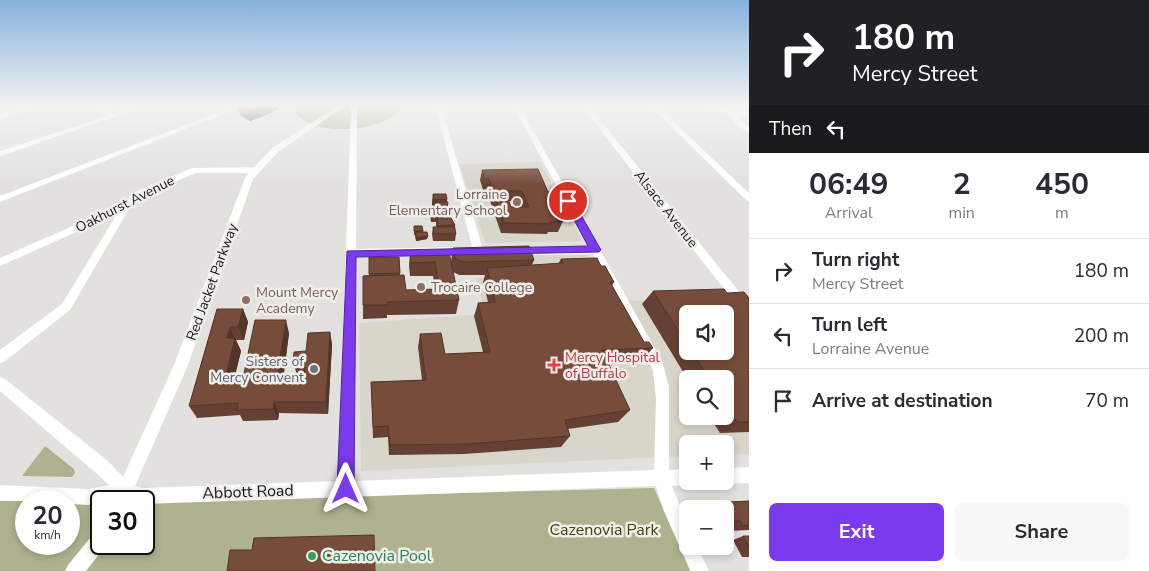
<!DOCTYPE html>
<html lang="en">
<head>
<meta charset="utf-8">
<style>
  body { margin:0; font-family:"Nunito Sans",sans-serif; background:#f7f7f7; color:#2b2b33; height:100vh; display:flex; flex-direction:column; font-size:19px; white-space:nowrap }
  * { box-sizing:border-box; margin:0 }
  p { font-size:16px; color:#7c7c81 }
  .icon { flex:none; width:28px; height:28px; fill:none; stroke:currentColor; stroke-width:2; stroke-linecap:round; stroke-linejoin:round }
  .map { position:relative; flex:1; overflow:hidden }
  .details { display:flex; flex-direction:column; background:#fff; width:400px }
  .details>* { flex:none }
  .banner { background:#202124; color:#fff; overflow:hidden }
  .tools { position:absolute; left:679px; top:305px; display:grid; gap:10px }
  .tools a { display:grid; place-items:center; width:55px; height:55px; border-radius:8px; background:#fff; box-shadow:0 2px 8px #0003; font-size:25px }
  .speed { position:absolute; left:15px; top:490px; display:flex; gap:10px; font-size:25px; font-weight:700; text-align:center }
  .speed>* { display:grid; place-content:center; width:65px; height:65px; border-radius:50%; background:#fff; box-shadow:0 2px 8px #0003; line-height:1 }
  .speed small { font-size:12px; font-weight:400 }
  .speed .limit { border:2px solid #111; border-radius:8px; background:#fff; color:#111 }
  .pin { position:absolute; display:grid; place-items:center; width:42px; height:42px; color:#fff; margin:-21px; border:2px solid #fff; border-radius:50%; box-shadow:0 1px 5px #0007 }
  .me { position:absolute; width:55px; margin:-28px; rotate:0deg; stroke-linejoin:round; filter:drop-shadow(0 0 4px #0008) }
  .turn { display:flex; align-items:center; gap:18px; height:105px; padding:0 20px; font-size:22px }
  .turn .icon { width:65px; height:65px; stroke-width:2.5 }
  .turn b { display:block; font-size:35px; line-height:42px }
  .then { display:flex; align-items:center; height:48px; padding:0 20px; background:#0003; gap:10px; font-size:19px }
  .eta { display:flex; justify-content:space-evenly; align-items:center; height:85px; text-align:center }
  .eta b { font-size:30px; font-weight:700; line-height:35px }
  .cta { display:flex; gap:10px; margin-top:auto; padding:10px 20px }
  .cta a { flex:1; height:58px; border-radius:8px; background:#7c3aed; color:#fff; font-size:20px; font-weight:700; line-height:58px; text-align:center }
  .cta a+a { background:#f7f7f7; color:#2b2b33 }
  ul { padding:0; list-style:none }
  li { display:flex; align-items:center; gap:15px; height:65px; padding:0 20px; border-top:1px solid #e1e1e2 }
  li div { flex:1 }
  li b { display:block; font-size:19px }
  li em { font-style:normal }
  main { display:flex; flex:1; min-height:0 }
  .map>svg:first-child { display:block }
  .built { fill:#d8d6cb; fill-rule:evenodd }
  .green { fill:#afb28e; fill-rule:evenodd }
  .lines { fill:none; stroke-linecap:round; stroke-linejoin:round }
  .minor { fill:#fff; fill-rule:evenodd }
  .wall { fill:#654133; fill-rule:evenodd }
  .shaded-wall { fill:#533529 }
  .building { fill:#764c3b; stroke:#533529; fill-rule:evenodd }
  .route { fill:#7c3aed; stroke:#51269a }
  .education-dot { fill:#8d6e63; stroke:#efeeea; stroke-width:2 }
  .health-dot { fill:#e0444e; stroke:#efeeea; stroke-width:2 }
  .worship-dot { fill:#6b7280; stroke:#efeeea; stroke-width:2 }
  .leisure-dot { fill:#2e9e5b; stroke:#efeeea; stroke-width:2 }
  .labels { text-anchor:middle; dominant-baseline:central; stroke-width:5; stroke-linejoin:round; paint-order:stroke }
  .education-label { font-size:14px; fill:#785e54; stroke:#efeeea; text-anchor:start }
  .street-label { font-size:14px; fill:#191918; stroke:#efeeea }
  .health-label { font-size:14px; fill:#be3a42; stroke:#efeeea; text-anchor:start }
  .worship-label { font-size:14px; fill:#5b616d; stroke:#efeeea; text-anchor:end }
  .near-street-label { font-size:16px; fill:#191918; stroke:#efeeea }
  .near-park-label { font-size:16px; fill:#43450d; stroke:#efeeea }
  .near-leisure-label { font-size:16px; fill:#27864d; stroke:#efeeea; text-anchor:start }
</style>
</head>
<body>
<main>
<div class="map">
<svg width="749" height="571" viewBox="0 0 749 571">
  <rect width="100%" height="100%" fill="#e2e1dd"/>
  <g class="built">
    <path d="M540,162L582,241L485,243L460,164Z"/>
    <path d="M527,255H588L613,301L729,300L749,325V454L725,455V444H688L687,456L361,471L359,323L485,314L476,278L532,276ZM688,314H725V351H688ZM688,379H725V416H688Z"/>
  </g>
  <g class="green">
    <path d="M293,105H402C390,135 298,139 293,105Z"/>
    <path d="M45,446L74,469L75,473L72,477L22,476Z"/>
    <path d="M654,488L690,571H0V496L143,501ZM26,501H69V544H26ZM101,501H144V544H101Z"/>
  </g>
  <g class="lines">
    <g class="minor">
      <path d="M32,105H43L0,119V115Z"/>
      <path d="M95,105H102L113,114L139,105H149L0,156V151L107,116Z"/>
      <path d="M238,105H247L0,202V196Z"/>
      <path d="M435,105H441L483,250L482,253H474L473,250Z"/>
      <path d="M513,105H519L662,361L669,387V470L688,469V481H694L688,485L672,486L688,525V546H697L709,571H691L664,511L656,486L144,504V501H101V503L88,505L69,504V501H0V485L88,489L109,485L96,473L0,391V377L5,379L108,461L123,477L174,365L245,178L249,173H196L139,197L130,207L70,310L5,361L0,363V350L62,304L117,214L0,266V258L123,204L133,193L192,168L254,167L272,148L339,105L342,106V108L278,152L253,179L188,365L135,486L143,488L338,481L351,107L353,105L357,107L356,249L467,247L472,251L467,255L356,257L354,481L654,470L656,399L653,371L639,340L593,254L515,255L510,251L515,247H589Z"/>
      <path d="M581,105H588L749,304V318L745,316Z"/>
      <path d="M649,105H656L749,193V201L746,200Z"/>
      <path d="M682,105H700L749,112V116L738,115L740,120L749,127V133L734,123L730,113Z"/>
      <path d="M749,467V483L725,484L719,482L725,481V468Z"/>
      <path d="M101,529V544H107L86,571H65L68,565L95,532Z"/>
    </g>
  </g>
  <g class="wall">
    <path d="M240,105H281L282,107L266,115L250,121L240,115L238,106Z"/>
    <path d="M482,170L548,192L564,207L560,216L563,221L558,232H548L547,234L501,233L486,189L483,190L480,180ZM509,201H519L522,207H511Z"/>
    <path d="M433,194L447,199V209L452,215L451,218L455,225L456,234L455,241H433L432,234L433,227H436V222H431L430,216L431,209H432V201Z"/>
    <path d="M414,226H422L423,232L428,236L427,239L416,241L415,235H414Z"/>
    <path d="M453,248L534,260L532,265L558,264L561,259L601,266L614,282L612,286L644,342L653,348L642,361L607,362L630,410L618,422L568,429L570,436L561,447L464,454L389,455L388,437L373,438L371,382L422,380L418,347L420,334L445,354L483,352L474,316L478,303L488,302L483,282L485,275H459L453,272L459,300L456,314L387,315V318L363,319V276L369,275V257H399L400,275L406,290L435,289L433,276H410L409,266L410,253L451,261Z"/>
    <path d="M653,291L749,298V432L720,433L709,416H725V379H688V380L642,304ZM688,314L725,351H688Z"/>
    <path d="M217,309H243L248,322L244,340H236L241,351L234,379L243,378L289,333L283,377H304V374L297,375L293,362L330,332L332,345L328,414L279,413L278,420L243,421L240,415L197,418L189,406Z"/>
    <path d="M749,501V530L728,531L725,527V509H716V508L730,502Z"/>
    <path d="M743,536H749V557H742L733,540Z"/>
  </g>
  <g class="shaded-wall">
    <path d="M266,105H281L282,107L266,115L250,121L248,112Z"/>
    <path d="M428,236L427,239L416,241V238Z"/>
    <path d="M243,309L248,322L244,340L238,327Z"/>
    <path d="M286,320L289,333L282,390L277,378Z"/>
    <path d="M230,327L241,351L232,388L226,375L227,338Z"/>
    <path d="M330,332L332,345L328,414L326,402Z"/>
    <path d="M274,402L279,413L278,420L273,409Z"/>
  </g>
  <g class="building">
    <path d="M240,105H266L248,112L238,106Z"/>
    <path d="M538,169L548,192H556L564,207H555L563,221L550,222L551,224L504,223L489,179H485L482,170ZM505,191H522L529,207H511Z"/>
    <path d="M433,194H446L447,199L434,200Z"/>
    <path d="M433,202H448L447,208H434Z"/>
    <path d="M431,209H451L452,215H432Z"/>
    <path d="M437,218H451L455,225L438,226Z"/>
    <path d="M414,226H422L423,231H414Z"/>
    <path d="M433,227H454L456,234H434Z"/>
    <path d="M416,232H427L428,236L416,238Z"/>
    <path d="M529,246L534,260L462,262L455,258L453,248Z"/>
    <path d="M449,252L459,300L387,302L388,305H363V276L404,275L406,290L439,289L435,262L411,263L410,253Z"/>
    <path d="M369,257H399L400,273L369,274Z"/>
    <path d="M597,258L601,266H605L614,282H610L644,342H649L653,348L602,350L630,410L565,420L570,436L468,444L390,445L388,426L373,427L371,382L426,380L420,334L441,333L445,354L490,352L478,303L495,302L487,268L563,263L561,259Z"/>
    <path d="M724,289L727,293L744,292L749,298V422H737L725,404V379H709L691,351H725V314H688V346L653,291Z"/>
    <path d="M217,309H243L238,327H230L227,338H235L226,375L218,376L216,379L243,378L255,320H286L277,378L304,377L305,362H293L294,352L306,351L308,333L330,332L326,402H274L273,409L237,410L238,403L189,406Z"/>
    <path d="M749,501V525L743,526L741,521H735L727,506L732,505L730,502Z"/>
    <path d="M374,535L375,571H227L230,550H252L254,538Z"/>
    <path d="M743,536H749V548Z"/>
  </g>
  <linearGradient id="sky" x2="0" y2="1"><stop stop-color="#86b2e0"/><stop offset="0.57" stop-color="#f2f2f0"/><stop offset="1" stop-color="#f2f2f0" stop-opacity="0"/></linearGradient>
  <rect width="749" height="185" fill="url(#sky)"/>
  <path class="route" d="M565,199L573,201L601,250L599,252L356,257L354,489L351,495L346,498L340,495L337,489L347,251L588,246L564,201Z"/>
  <g class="education-dot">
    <circle cx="517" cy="202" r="5"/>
    <circle cx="421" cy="287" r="5"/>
    <circle cx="246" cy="300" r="5"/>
  </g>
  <path class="health-dot" d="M551.5 357.5h5v5h5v5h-5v5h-5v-5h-5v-5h5z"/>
  <circle class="worship-dot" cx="314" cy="369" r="5"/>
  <circle class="leisure-dot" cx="312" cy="556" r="5"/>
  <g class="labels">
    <g class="education-label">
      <text x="507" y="194" text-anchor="end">Lorraine<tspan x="507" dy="16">Elementary School</tspan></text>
      <text x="431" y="287">Trocaire College</text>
      <text x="256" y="292">Mount Mercy<tspan x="256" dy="16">Academy</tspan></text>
    </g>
    <g class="street-label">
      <text transform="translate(125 204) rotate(-27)">Oakhurst Avenue</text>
      <text transform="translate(666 209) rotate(52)">Alsace Avenue</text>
      <text transform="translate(212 282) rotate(-70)">Red Jacket Parkway</text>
    </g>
    <g class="health-label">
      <text x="565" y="357">Mercy Hospital<tspan x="565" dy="16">of Buffalo</tspan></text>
    </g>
    <g class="worship-label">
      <text x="304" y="361">Sisters of<tspan x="304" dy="16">Mercy Convent</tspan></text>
    </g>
    <g class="near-street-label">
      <text transform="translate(248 492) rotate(-2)">Abbott Road</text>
    </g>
    <g class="near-park-label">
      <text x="604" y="530">Cazenovia Park</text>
    </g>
    <g class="near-leisure-label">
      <text x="322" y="556">Cazenovia Pool</text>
    </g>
  </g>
</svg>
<div class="tools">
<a><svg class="icon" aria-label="sound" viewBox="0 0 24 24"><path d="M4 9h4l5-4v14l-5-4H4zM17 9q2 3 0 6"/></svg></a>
<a><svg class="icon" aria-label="search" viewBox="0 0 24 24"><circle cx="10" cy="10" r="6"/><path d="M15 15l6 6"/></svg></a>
<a>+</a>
<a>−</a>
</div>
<div class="speed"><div>20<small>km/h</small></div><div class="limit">30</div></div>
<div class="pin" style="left:568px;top:201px;background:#d93025"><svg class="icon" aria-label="arrive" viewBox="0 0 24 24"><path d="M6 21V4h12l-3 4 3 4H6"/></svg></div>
<svg class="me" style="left:346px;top:489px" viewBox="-20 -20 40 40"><path d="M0-17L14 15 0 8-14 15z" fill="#7c3aed" stroke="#fff" stroke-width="4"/></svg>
</div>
<section class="details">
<div class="banner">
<div class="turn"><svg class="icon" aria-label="right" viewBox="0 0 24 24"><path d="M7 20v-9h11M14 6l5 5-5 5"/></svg><div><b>180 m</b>Mercy Street</div></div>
<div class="then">Then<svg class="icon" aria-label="left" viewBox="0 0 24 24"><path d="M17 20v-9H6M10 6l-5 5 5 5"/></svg></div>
</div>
<div class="eta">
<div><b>06:49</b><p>Arrival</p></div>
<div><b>2</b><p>min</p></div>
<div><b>450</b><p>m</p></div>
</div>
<ul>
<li><svg class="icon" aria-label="right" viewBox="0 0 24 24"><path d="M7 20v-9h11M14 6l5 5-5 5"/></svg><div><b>Turn right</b><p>Mercy Street</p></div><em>180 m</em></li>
<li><svg class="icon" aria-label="left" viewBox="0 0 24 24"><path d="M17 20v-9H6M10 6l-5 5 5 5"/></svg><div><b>Turn left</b><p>Lorraine Avenue</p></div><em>200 m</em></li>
<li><svg class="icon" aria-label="arrive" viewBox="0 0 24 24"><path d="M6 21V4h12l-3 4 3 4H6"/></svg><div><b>Arrive at destination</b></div><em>70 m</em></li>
</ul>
<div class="cta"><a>Exit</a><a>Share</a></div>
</section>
</main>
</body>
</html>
